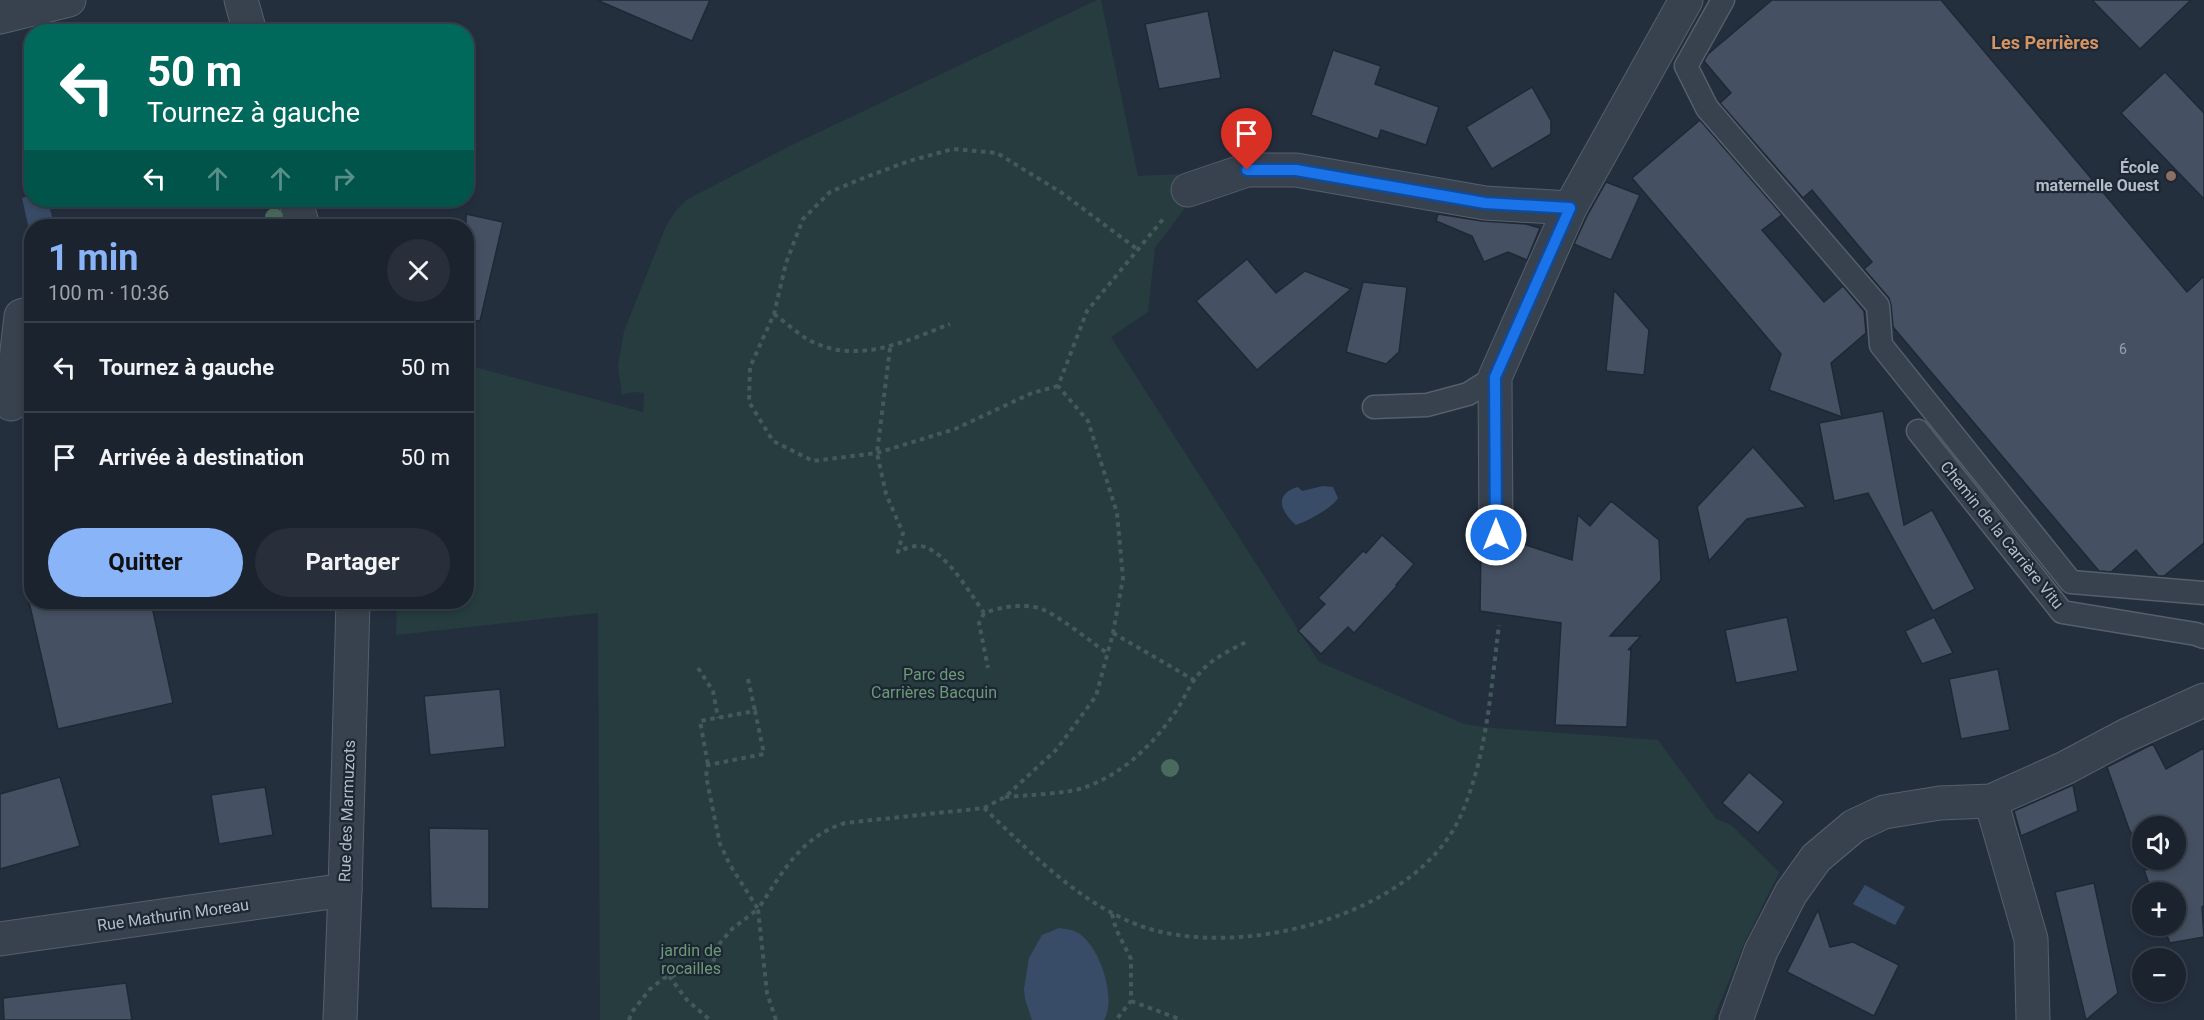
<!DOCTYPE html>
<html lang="fr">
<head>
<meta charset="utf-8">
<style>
  body { margin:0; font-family:Roboto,sans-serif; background:#282f3a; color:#f1f3f6; height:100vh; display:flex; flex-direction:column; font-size:22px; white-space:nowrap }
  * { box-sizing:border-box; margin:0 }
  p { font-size:20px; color:#a0a4aa }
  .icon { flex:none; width:33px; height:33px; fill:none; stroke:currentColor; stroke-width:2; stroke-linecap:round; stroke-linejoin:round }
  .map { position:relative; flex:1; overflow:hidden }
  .side { position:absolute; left:24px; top:219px; width:450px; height:390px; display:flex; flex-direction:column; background:#1b232e; border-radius:24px; box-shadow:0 3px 9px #0003,0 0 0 2px #39404a }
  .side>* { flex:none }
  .top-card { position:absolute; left:24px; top:24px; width:450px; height:183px; border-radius:24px; box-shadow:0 3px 9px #0003,0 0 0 2px #39404a; background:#00695c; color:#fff; overflow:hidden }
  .tools { position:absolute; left:2132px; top:816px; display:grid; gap:12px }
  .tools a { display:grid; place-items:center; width:54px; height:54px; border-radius:50%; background:#1b232e; box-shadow:0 3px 9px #0003,0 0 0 2px #39404a; font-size:30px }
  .pin { position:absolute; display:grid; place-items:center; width:51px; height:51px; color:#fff; margin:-62px -26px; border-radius:50% 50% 50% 0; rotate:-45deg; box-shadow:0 0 6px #0007 }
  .pin .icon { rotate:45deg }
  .me { position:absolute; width:66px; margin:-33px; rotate:0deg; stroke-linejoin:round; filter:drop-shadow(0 0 4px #0008) }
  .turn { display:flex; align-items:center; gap:21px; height:126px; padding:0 24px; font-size:27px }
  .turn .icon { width:78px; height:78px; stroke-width:2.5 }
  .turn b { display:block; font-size:42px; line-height:51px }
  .lanes { display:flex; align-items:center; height:57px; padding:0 24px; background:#0003; justify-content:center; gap:30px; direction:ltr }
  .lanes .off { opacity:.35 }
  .round { display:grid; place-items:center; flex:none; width:63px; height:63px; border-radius:32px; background:#282f3a }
  .headline { display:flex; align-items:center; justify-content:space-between; height:102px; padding:0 24px }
  h1 { font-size:36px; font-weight:700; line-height:45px; color:#8ab4f8 }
  .primary-button { display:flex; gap:12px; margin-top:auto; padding:12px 24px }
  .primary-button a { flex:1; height:69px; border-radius:36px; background:#8ab4f8; color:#111; font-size:24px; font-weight:700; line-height:69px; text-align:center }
  .primary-button a+a { background:#282f3a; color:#f1f3f6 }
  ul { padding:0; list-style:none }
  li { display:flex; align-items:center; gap:18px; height:90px; padding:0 24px; border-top:2px solid #39404a }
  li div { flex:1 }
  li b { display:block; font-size:22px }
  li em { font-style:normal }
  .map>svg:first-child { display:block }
  .green { fill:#263c3f }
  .water { fill:#394c67 }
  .building { fill:#455162; stroke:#1f2835; stroke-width:1.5 }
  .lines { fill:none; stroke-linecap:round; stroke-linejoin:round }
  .lane-casing { stroke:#565f6c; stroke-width:25 }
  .street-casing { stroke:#565f6c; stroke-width:35 }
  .path { stroke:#44595c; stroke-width:4; stroke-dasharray:4.5 4.5; stroke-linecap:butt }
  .lane { stroke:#38414e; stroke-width:22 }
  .street { stroke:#38414e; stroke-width:33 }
  .tree { fill:#4b6a5d }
  .route-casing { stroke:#114b97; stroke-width:15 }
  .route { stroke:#1a73e8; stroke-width:10 }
  .education-dot { fill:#8d6e63; stroke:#1d2633; stroke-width:2 }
  .labels { text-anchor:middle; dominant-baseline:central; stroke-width:4.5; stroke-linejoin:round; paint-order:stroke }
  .number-label { font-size:14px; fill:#98a1af }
  .poi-label { font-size:16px; font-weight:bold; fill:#b4bcc9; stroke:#1d2633; text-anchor:end }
  .street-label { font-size:16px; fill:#b4bcc9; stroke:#1d2633 }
  .park-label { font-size:16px; fill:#6b9a76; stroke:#1d2633 }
  .neighbourhood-label { font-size:18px; font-weight:bold; fill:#d59563; stroke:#1d2633 }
</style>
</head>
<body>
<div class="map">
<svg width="2204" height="1020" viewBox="0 0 2204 1020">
  <rect width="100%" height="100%" fill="#242f3e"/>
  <path class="green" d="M1097,0H1101L1138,176L1180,174L1194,204L1185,208L1155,248L1148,312L1111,337L1319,662L1464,724L1492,728L1658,740L1716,819L1731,825L1779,872L1744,944L1713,1020H600L598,613L396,635L397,602H466L467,365L643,412L644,393L633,392L622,395L618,366L624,331L666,226L677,209L688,199L790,146Z"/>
  <g class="water">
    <path d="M31,195L32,200H48L54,226H32L31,238L22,198Z"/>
    <path d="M1323,486L1333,487L1338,498C1332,508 1308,521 1296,525C1281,512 1273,494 1298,487L1302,491Z"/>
    <path d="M1865,885L1905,907L1895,925L1853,904Z"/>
    <path d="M1059,928C1065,929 1076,930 1081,935C1100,949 1117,999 1104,1020H1032L1025,999L1024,989L1029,958L1042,935Z"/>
  </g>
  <g class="building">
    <path d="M597,0H710L692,41Z"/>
    <path d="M1772,0H1941L2187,292L2204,276V543L2164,576H2158L2136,550L2111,572L2099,571L1893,327L1891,305L1889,298L1864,269L1872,262L1812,190L1803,198L1720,103L1731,93L1704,61L1708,54Z"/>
    <path d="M2092,0H2191L2140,49Z"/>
    <path d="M1208,11L1221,78L1159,89L1145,24Z"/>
    <path d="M1333,50L1381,66L1375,84L1439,107L1426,145L1381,130L1378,139L1311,115Z"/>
    <path d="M2165,72L2204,113V199L2121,113Z"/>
    <path d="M1532,87L1551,121V134L1492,169L1466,127Z"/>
    <path d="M1700,120L1782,215L1762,230L1824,302L1843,286L1864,311L1866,333L1831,363L1842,417L1769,390L1781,354L1632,178Z"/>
    <path d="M1606,182L1640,195L1611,260L1574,244L1587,216Z"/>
    <path d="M466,214L503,222L480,321L466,320Z"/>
    <path d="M1438,214L1482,221L1526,224L1540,228L1527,260L1508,252L1484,262L1472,236L1436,221Z"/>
    <path d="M1247,259L1276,293L1305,271L1351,289L1257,370L1196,301Z"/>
    <path d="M1363,282L1407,287L1399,352L1386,364L1346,352Z"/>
    <path d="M1614,290L1649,330L1644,375L1606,371Z"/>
    <path d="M1883,411L1904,525L1932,510L1975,589L1933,611L1868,493L1834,501L1819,423Z"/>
    <path d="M1753,447L1806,507L1747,519L1709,561L1697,507Z"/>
    <path d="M1611,501L1659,540L1661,580L1610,636H1641L1628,650L1631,649L1627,727L1555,725L1561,623L1480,611L1481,546L1487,552L1497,554L1506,551L1513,543L1526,545L1572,560L1578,515L1590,526Z"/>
    <path d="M1382,535L1414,564L1396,585L1397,586L1354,633L1348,627L1321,654L1298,631L1325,604L1318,598L1363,551L1366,553Z"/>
    <path d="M29,602H151L173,703L58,729Z"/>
    <path d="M1787,617L1798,671L1736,683L1725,630Z"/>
    <path d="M1934,617L1953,653L1922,664L1905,631Z"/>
    <path d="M1998,669L2010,730L1961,739L1949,679Z"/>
    <path d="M500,689L505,747L430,755L424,696Z"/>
    <path d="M2153,744L2166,769L2204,748V906L2202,907L2204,937L2170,943L2163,926H2175V892H2152L2144,870L2150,869L2145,860H2175V826H2142V854L2129,829L2107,767Z"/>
    <path d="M1749,772L1784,802L1758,833L1722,803Z"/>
    <path d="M60,777L80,846L0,869V794Z"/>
    <path d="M2073,785L2078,811L2021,836L2014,811Z"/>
    <path d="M265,787L273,835L219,844L211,795Z"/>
    <path d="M429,828L489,829V909L431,908Z"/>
    <path d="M2094,883L2118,993L2086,1020L2055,892Z"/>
    <path d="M1818,910L1830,947L1853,942L1899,965L1874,1016L1787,972Z"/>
    <path d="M126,983L132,1020H4L3,998Z"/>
  </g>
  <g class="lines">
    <g class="lane-casing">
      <g id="lane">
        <path d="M1723,0L1686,66L1707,108L1878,306L1881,345L2071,582L2204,593"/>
        <path d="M1374,407L1427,405L1468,394L1495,377"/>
        <path d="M1918,431L2062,612L2196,634L2204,637"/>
      </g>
    </g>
    <g class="street-casing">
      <g id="street">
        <path d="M241,0L250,32"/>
        <path d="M0,17L69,0"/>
        <path d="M1188,190L1247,170H1296L1485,203L1570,208"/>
        <path d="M295,200L303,226"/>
        <path d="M11,404L21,316L32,313"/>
        <path d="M1496,535L1495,377L1570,208L1686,0"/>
        <path d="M1991,801L2031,939L2033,1020"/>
        <path d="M0,939L345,890"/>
        <path d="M340,1020L345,890L353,602"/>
        <path d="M1736,1020L1761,951L1791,893L1816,858L1854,826L1884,812L1940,803L1991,801L2065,768L2127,735L2204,700"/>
      </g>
    </g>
    <g class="path">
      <path d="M774,314C785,322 796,332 807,339C855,366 904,342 950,324"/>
      <path d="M890,348L877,453L886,494L903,533L898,552C905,548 916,544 925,547C948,555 970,593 984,613C1001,607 1027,602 1044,610C1063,619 1090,641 1107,653"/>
      <path d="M1058,386L1032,393L955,429L877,453L813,461L773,441L749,402L750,367L774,314L786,263L803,219L830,192L861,179L909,161L953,149L997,153L1062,193L1137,249"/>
      <path d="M984,613L979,623L988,668"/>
      <path d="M1113,633L1194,680"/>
      <path d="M698,668L713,691L718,718"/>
      <path d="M748,679L755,711"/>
      <path d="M1005,797C1026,795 1065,794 1083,788C1121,775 1151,747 1174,714C1182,703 1187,690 1195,679C1208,660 1227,652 1246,642"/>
      <path d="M984,808C1030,852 1078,902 1138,925C1236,962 1416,917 1461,815C1487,756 1491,688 1499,625"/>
      <path d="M1112,914L1116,929L1131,959V1001L1116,1020"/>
      <path d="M669,976L687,1000L710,1020"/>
      <path d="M1131,1001L1182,1020"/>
      <path d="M629,1020L632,1012L650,989L664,978L701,969L713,962L720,943L732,929L758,909L730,865L720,844L706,776L708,765L764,754L755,711L700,721L708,765"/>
      <path d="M776,1020L767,993L758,909C783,872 800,837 845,823L984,808L1005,797L1057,749L1096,696L1113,633L1123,578L1117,513L1088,421L1058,386L1087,311L1164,218"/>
    </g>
    <use href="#lane" class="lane"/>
    <use href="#street" class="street"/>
  </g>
  <g class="tree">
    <circle cx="274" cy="217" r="9"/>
    <circle cx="1170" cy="768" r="9"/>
  </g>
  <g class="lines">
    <g class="route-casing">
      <path id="route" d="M1247,170H1296L1485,203L1570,208L1495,377L1496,535"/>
    </g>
    <use href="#route" class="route"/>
  </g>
  <circle class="education-dot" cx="2171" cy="176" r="6"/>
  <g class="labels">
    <g class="number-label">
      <text x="2123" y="349">6</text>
    </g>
    <g class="poi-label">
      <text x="2159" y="167">École<tspan x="2159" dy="18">maternelle Ouest</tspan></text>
    </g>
    <g class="street-label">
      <text transform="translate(2002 535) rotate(51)">Chemin de la Carrière Vitu</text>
      <text transform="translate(347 811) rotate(-88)">Rue des Marmuzots</text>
      <text transform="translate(173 915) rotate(-8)">Rue Mathurin Moreau</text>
    </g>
    <g class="park-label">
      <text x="934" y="674">Parc des<tspan x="934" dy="18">Carrières Bacquin</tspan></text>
      <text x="691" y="950">jardin de<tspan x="691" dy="18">rocailles</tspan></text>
    </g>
    <g class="neighbourhood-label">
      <text x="2045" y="42">Les Perrières</text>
    </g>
  </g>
</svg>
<div class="tools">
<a><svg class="icon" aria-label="sound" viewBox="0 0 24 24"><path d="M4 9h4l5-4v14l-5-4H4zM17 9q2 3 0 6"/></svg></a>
<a>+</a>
<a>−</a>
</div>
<div class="pin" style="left:1247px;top:170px;background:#d93025"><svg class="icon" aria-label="arrive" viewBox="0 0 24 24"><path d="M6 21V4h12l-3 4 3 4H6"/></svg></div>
<svg class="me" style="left:1496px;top:535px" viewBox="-20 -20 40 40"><circle r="17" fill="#1a73e8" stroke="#fff" stroke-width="3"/><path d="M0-11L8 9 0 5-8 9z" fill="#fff"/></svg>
<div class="top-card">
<div class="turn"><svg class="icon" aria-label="left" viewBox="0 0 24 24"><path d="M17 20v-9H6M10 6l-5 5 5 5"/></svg><div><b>50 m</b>Tournez à gauche</div></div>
<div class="lanes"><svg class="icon" aria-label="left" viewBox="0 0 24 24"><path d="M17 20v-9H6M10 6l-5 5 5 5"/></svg><svg class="icon off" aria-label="ahead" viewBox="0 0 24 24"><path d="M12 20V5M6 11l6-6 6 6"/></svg><svg class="icon off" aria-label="ahead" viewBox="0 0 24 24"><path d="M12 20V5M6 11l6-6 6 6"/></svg><svg class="icon off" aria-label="right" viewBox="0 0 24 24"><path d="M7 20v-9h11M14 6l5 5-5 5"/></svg></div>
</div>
<section class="side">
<div class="headline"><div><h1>1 min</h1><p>100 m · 10:36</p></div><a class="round"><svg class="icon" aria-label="close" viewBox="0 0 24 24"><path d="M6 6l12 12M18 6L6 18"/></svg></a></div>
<ul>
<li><svg class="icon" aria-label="left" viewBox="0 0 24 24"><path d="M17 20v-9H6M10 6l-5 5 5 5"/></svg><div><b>Tournez à gauche</b></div><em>50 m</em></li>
<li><svg class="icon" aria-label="arrive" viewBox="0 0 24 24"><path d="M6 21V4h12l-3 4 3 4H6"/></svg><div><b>Arrivée à destination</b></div><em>50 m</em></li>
</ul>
<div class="primary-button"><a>Quitter</a><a>Partager</a></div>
</section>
</div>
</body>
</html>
